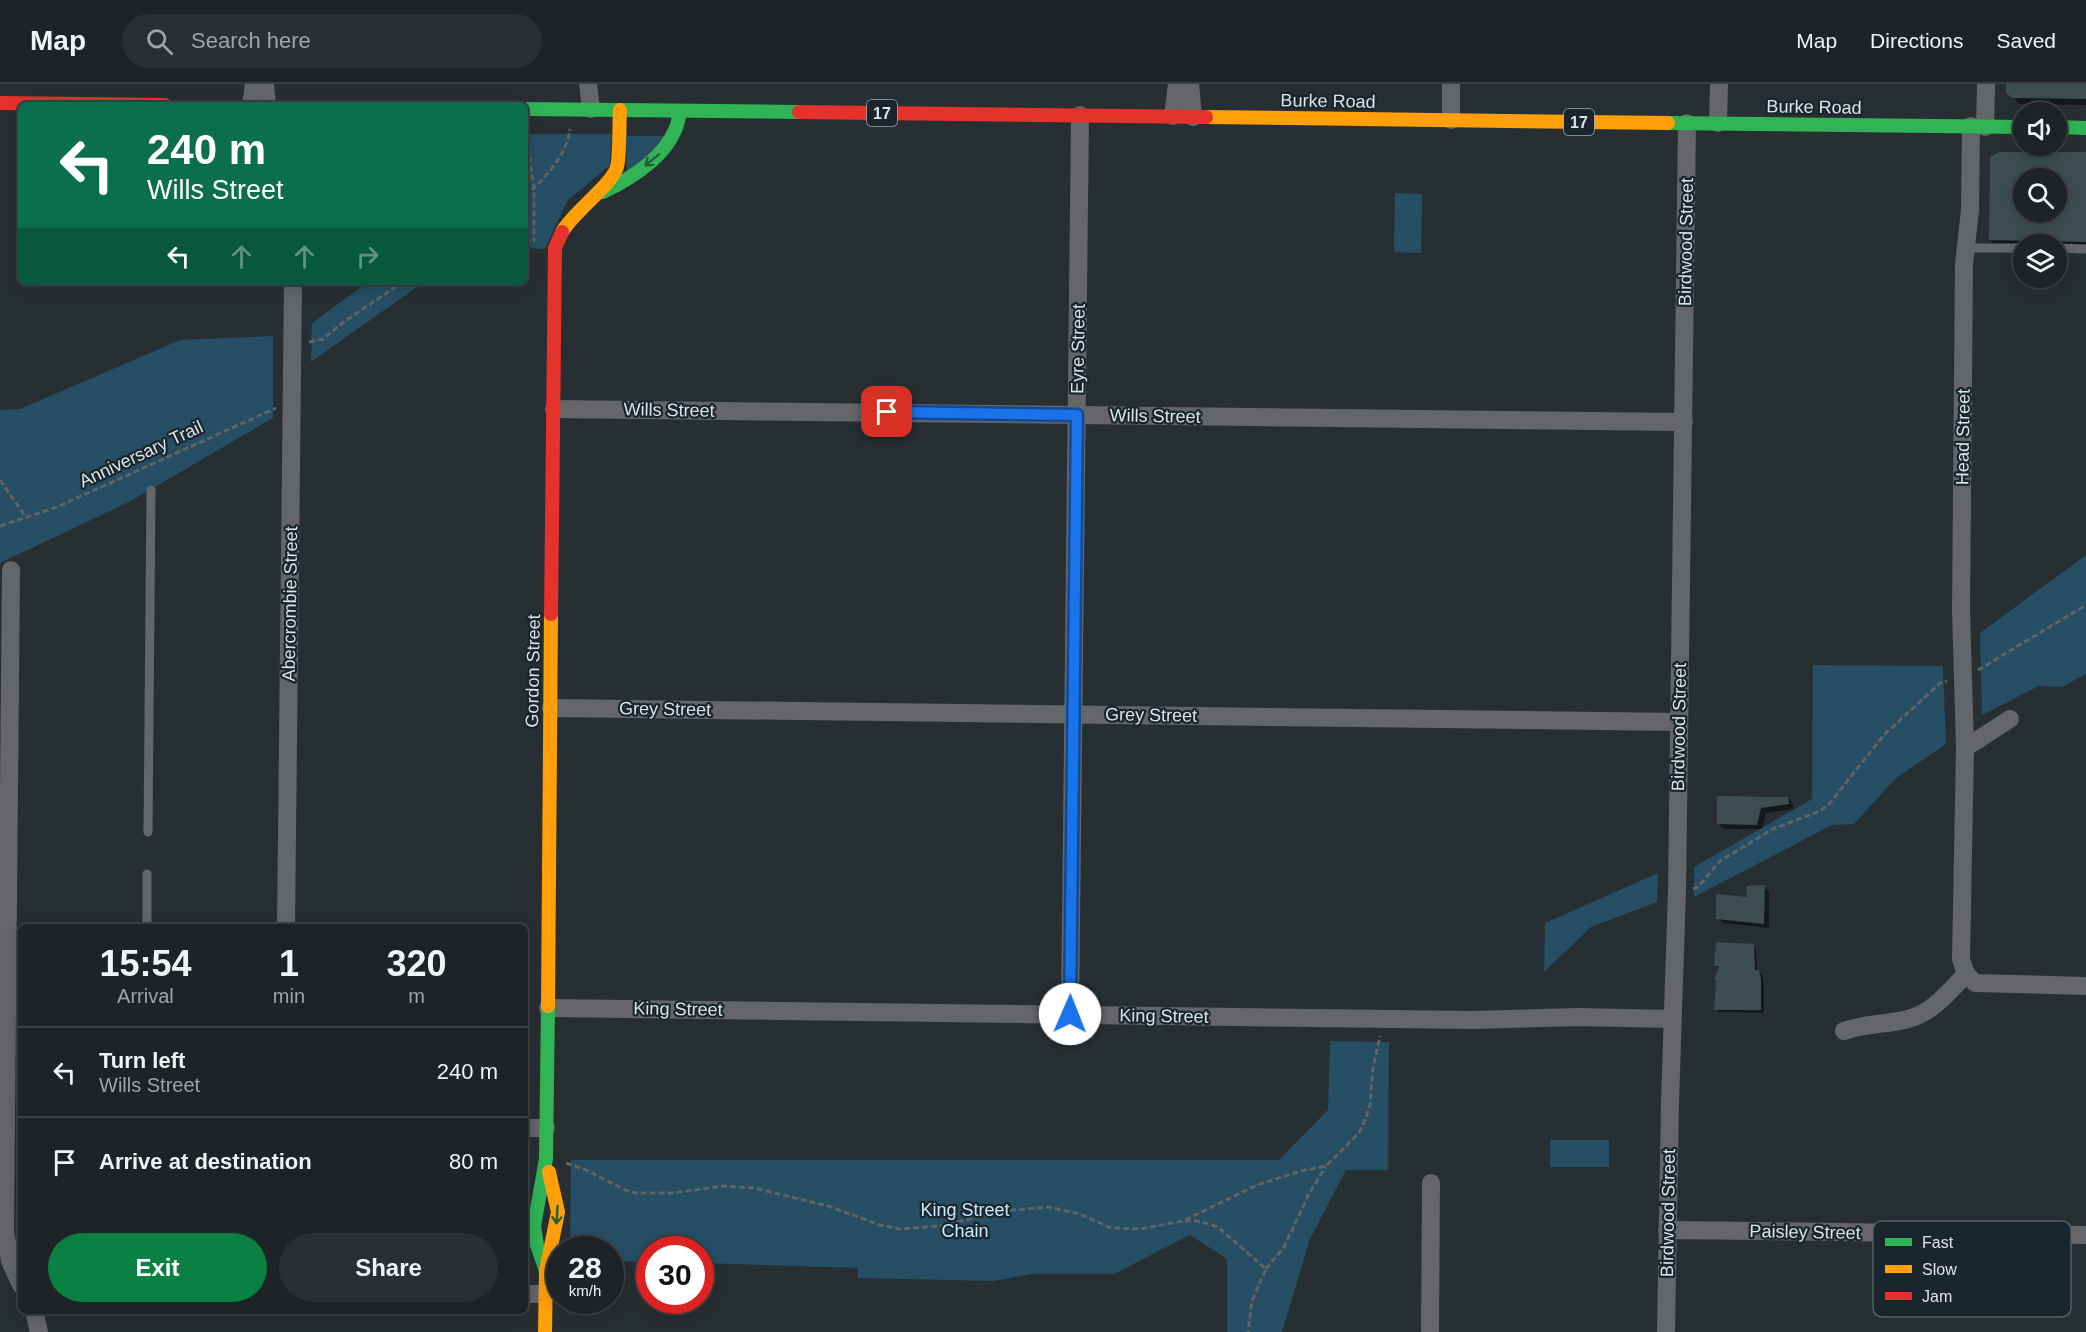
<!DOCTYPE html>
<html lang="en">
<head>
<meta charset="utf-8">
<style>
  body { margin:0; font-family:Arial,sans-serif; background:#2b2f32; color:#f1f3f6; height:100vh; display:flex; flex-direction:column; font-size:22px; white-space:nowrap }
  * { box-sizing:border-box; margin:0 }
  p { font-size:20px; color:#a1a4a7 }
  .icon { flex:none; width:33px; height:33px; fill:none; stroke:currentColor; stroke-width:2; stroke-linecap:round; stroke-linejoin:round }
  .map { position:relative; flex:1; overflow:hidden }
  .side { position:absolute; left:18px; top:840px; width:510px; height:390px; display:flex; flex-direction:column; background:#1e2326; border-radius:9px; box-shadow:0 3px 15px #0003,0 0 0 2px #3c4043 }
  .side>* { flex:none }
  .banner { position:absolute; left:18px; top:18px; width:510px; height:183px; border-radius:9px; box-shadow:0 3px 15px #0003,0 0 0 2px #3c4043; background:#0b6e4f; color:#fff; overflow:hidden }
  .tools { position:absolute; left:2013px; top:18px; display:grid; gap:12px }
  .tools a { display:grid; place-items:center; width:54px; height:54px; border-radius:50%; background:#1e2326; box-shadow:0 3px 15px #0003,0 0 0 2px #3c4043; font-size:30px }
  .speed { position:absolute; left:546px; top:1152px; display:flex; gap:12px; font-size:30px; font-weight:700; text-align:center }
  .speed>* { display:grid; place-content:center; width:78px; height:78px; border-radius:50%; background:#1e2326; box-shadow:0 3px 15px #0003,0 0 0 2px #3c4043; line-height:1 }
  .speed small { font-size:15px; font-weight:400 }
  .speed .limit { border:9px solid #d22; background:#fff; color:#111 }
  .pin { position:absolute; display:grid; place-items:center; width:51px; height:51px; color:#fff; margin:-26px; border-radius:12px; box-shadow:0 3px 9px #0006 }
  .me { position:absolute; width:66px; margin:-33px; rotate:1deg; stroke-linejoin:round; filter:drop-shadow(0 0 4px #0008) }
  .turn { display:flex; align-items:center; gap:21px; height:126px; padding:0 30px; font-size:27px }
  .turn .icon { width:78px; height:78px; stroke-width:2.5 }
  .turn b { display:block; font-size:42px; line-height:51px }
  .lanes { display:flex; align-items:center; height:57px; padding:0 30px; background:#0003; justify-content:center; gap:30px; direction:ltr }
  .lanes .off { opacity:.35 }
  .eta { display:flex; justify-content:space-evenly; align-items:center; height:102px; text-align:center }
  .eta b { font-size:36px; font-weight:700; line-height:42px }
  .cta { display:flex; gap:12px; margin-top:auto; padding:12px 30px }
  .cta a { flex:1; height:69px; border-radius:36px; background:#0b8043; color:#fff; font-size:24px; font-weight:700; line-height:69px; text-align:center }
  .cta a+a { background:#2b2f32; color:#f1f3f6 }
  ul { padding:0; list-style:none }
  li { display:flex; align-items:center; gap:18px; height:90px; padding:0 30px; border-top:2px solid #3c4043 }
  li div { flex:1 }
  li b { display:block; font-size:22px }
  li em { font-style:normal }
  header { display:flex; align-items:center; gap:36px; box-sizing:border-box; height:84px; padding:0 30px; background:#1e2326; border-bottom:2px solid #3c4043 }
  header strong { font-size:28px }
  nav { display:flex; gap:33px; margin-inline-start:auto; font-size:21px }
  .search { width:420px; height:54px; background:#2b2f32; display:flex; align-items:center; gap:15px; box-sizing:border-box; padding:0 21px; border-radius:33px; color:#a1a4a7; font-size:22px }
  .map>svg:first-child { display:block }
  .green { fill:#264e64 }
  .shadow { fill:#0007; fill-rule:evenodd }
  .building { fill:#3d4d51; fill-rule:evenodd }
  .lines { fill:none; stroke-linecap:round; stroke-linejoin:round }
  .path { stroke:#606465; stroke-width:3; stroke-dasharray:6 3; stroke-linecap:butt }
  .lane { stroke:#646669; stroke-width:9 }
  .street { stroke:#646669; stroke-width:18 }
  .fast { stroke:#30b455; stroke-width:14 }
  .slow { stroke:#ff9f0a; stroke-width:14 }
  .jam { stroke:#e5322d; stroke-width:14 }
  .oneway { stroke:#235f3d }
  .route-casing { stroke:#114b97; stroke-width:15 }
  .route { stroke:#1a73e8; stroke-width:10 }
  .labels { text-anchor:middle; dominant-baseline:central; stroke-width:4.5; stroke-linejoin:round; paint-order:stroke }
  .shield { fill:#1a262d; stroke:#a1aab0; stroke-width:1.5 }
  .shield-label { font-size:16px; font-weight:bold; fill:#dbe3e8 }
  .street-label { font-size:18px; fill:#dbe3e8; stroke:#1a262d }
  .park-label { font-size:18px; fill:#c9eafe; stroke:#1a262d }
  .key { fill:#1a262d; stroke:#545f65; stroke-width:1.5 }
  .key-label { font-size:16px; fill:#dbe3e8 }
</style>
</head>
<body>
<header>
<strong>Map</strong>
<div class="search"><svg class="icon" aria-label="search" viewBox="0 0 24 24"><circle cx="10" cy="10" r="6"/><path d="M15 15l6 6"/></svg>Search here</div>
<nav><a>Map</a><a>Directions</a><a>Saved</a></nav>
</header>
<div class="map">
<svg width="2086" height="1248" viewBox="0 0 2086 1248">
  <rect width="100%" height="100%" fill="#282f33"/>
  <g class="green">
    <path d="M525,50H612L610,81L567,117L545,165L525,164Z"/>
    <path d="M626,52H668L627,90Z"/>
    <path d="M1395,109L1422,110L1421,169L1394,168Z"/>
    <path d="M368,198H424L311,278L312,239Z"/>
    <path d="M273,252V334L129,418L0,479V326L20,325L180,256Z"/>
    <path d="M2086,471V590L2062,603L2039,602L1982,631L1980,549Z"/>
    <path d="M1813,581L1943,582L1946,660L1895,695L1854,740L1832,741L1694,813V783L1812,715Z"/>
    <path d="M1658,789L1657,818L1591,843L1544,888L1545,839Z"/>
    <path d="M1330,957L1389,958L1388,1086H1346L1310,1155L1282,1248H1227V1175L1190,1151L1114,1190H1032L994,1197L858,1194V1184L701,1179L700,1166H650L649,1178L611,1177L610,1166L570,1165L571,1076H1279L1328,1026Z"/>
    <rect x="1550" y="1056" width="59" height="27"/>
  </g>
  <g class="shadow">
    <path d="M2008,0H2086V21L2019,20L2008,8Z"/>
    <path d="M2086,70V166L2056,160H2024L1999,165L1990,156L1991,74ZM2024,94H2056V128H2024Z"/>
    <path d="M1719,713L1788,714L1793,719V725L1766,729L1762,745H1724L1719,740Z"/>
    <path d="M1764,803L1769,808V844L1723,839L1718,834Z"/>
    <path d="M1753,861L1756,865L1757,887L1762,891L1764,900V929L1719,928L1716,925L1719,885L1716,881Z"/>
  </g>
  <g class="building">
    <path d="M2006,0H2086V15L2012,14L2006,9Z"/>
    <path d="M1999,68H2086V158L1989,156L1990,73ZM2024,94H2056V128H2024Z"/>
    <path d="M1717,712L1788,713L1789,720L1761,724L1757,741L1717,740Z"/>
    <path d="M1765,801L1764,840L1716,835V810L1747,813L1746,802Z"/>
    <path d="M1716,858L1754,860L1755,886H1759L1761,896V926H1714L1716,896H1714L1719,882H1714Z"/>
  </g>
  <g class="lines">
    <g class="path">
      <path d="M526,46L534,104V158"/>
      <path d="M525,112C544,96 567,71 570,45"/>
      <path d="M525,156L534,158"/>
      <path d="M309,258L323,255L345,237L403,198"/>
      <path d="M0,396L25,432"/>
      <path d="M0,442L57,423L276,324"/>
      <path d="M1978,586L2086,521"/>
      <path d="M1693,805L1698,803L1720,777L1773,745L1820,727L1829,720L1884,651L1940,599L1947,597"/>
      <path d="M566,1079L586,1086L625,1106L636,1109H672L723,1102L754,1104L828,1122L880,1141L900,1145L941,1142L1001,1127L1048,1123L1080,1130L1111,1144L1140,1145L1183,1137L1257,1101L1301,1087L1326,1082L1359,1049L1365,1036L1370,1021L1373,984L1380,952"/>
      <path d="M1185,1137H1198L1218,1143L1266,1185L1252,1217L1248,1248"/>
      <path d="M1266,1185L1284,1163L1310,1108L1326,1082"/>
    </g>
    <g class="lane">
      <path d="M1965,164H2024"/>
      <path d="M2056,164L2086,165"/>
      <path d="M148,748L151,406"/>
      <path d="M147,843V790"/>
    </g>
    <g class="street">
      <path d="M265,0L267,21"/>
      <path d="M588,0L591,25"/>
      <path d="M1190,0L1193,33"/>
      <path d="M251,21L254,0"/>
      <path d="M1173,32L1177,0"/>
      <path d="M1451,36V0"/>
      <path d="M1718,39L1719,0"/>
      <path d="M1971,42L1970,126L1964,180L1961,526L1965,664L1961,875L1966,890L1975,899L2086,902"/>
      <path d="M1985,43L1986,0"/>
      <path d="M554,325L1684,338"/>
      <path d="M11,486L5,1146L10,1177L21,1201"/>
      <path d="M551,624L1679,638"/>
      <path d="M1965,664L2010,635"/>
      <path d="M286,843L293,198"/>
      <path d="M548,924L1472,936L1578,933L1672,935"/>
      <path d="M1070,930L1080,31"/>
      <path d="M1844,947C1865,939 1886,941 1908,935C1932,929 1949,908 1966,890"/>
      <path d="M525,1044H546"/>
      <path d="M1667,1146L2086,1151"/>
      <path d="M525,1210H546"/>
      <path d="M34,1227L39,1248"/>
      <path d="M1430,1248L1431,1099"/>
      <path d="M1666,1248L1670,1018L1677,807L1687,39"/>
    </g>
    <g class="fast">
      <path d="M525,25L799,28"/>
      <path d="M1668,39L2024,43"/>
      <path d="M2056,43L2086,44"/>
      <path d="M603,108C630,95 663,75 675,46C678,40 679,33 680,27"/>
      <path d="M546,1187L537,1161L534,1142L546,1075L548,922"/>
    </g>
    <g class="slow">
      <path d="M1206,33L1668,39"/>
      <path d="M562,148C574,127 611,102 617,83C620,73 619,39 620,26"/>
      <path d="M548,922L551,530"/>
      <path d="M545,1248L546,1187L558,1128L549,1088"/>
    </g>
    <g class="jam">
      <path d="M0,19L165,21"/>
      <path d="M799,28L1206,33"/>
      <path d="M551,530L555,164L562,148"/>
    </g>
  </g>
  <defs><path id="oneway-shaft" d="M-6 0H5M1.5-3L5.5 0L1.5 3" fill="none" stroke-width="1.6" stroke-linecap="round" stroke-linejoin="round" transform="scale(1.5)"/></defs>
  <g class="oneway">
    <use href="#oneway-shaft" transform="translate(652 76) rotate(141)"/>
    <use href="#oneway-shaft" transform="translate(557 1131) rotate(94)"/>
  </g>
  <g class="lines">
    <g class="route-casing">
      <path id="route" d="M887,328L1077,331L1070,930"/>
    </g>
    <use href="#route" class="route"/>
  </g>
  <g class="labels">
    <g class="shield">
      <rect x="867" y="16" width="30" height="26" rx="4.5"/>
      <rect x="1564" y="25" width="30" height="26" rx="4.5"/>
    </g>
    <g class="shield-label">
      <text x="882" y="29">17</text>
      <text x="1579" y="38">17</text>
    </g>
    <g class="street-label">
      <text transform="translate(1328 17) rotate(1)">Burke Road</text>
      <text transform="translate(1814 23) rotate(1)">Burke Road</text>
      <text transform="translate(1686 158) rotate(-89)">Birdwood Street</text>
      <text transform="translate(1078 265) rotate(-89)">Eyre Street</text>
      <text transform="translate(669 326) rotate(1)">Wills Street</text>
      <text transform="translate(1155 332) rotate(1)">Wills Street</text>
      <text transform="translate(1963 353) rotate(-89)">Head Street</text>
      <text transform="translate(141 370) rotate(-25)">Anniversary Trail</text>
      <text transform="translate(290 520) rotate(-89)">Abercrombie Street</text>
      <text transform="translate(533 587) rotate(-89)">Gordon Street</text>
      <text transform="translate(665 625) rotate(1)">Grey Street</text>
      <text transform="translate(1151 631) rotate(1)">Grey Street</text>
      <text transform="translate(1679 643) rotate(-89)">Birdwood Street</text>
      <text transform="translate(678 925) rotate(1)">King Street</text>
      <text transform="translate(1164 932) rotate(1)">King Street</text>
      <text transform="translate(1668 1129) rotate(-89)">Birdwood Street</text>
      <text transform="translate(1805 1148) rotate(1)">Paisley Street</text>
    </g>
    <g class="park-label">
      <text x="965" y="1126">King Street<tspan x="965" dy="21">Chain</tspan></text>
    </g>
  </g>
  <rect x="1873" y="1137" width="198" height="96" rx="9" class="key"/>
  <rect x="1885" y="1154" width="27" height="8" fill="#30b455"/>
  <rect x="1885" y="1181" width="27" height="8" fill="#ff9f0a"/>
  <rect x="1885" y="1208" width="27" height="8" fill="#e5322d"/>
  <g class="key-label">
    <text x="1922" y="1164">Fast</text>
    <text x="1922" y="1191">Slow</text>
    <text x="1922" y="1218">Jam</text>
  </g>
</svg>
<div class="tools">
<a><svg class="icon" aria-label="sound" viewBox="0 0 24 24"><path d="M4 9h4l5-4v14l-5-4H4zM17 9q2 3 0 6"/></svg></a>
<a><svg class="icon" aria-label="search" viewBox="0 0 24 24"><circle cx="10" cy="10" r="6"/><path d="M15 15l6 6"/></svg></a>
<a><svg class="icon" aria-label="layers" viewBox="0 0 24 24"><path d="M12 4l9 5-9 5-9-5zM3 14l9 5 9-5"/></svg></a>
</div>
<div class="speed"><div>28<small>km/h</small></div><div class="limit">30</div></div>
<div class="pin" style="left:887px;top:328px;background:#d93025"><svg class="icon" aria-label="arrive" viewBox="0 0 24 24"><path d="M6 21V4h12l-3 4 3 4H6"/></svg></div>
<svg class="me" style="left:1070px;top:930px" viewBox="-20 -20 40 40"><circle r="19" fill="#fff"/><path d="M0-13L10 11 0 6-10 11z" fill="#1a73e8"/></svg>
<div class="banner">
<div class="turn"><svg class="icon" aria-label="left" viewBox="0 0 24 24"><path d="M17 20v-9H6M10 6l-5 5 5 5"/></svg><div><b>240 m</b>Wills Street</div></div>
<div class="lanes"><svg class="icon" aria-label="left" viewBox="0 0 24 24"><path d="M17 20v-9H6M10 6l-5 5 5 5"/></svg><svg class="icon off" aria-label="ahead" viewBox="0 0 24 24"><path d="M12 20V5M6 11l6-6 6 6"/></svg><svg class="icon off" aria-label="ahead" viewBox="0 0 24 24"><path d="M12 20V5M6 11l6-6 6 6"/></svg><svg class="icon off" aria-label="right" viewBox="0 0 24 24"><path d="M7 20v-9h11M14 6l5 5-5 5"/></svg></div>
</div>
<section class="side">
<div class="eta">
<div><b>15:54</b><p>Arrival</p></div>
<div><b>1</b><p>min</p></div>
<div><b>320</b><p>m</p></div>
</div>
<ul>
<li><svg class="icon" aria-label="left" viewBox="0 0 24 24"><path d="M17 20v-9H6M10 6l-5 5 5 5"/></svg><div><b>Turn left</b><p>Wills Street</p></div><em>240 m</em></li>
<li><svg class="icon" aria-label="arrive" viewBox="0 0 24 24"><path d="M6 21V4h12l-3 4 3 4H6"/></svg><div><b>Arrive at destination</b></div><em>80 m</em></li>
</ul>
<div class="cta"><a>Exit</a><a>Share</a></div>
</section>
</div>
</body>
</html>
